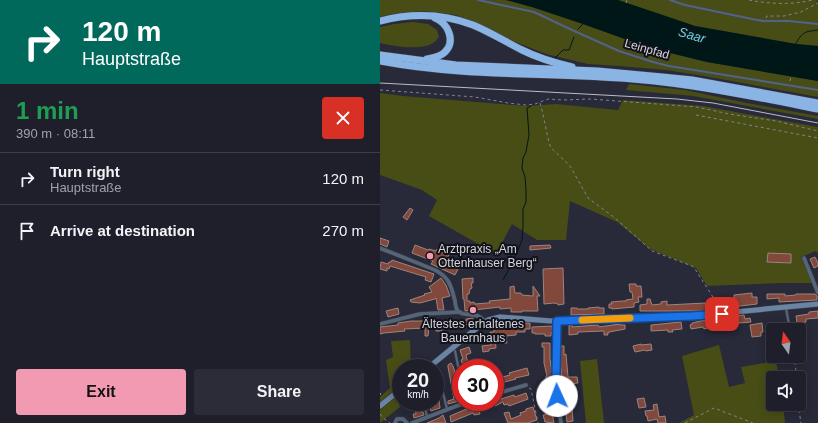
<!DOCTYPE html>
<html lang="en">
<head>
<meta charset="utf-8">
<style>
  body { margin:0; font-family:Arial,sans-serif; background:#2b2c37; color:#f1f3f6; height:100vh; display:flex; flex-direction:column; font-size:15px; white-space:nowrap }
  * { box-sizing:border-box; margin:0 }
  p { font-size:13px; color:#a1a2a9 }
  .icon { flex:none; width:22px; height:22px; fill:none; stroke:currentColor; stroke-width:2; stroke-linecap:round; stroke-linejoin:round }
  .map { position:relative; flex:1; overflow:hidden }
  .drawer { display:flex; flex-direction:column; background:#1e1f2b; width:380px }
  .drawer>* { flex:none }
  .banner { background:#00695c; color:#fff; overflow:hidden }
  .needle { width:26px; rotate:346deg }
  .controls { position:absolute; left:386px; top:323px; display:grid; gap:8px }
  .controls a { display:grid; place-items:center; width:40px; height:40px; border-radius:4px; background:#1e1f2b; box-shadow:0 2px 10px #0003,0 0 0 1px #3c3d47; font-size:20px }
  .speed { position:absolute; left:12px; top:359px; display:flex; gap:8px; font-size:20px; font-weight:700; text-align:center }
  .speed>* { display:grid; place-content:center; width:52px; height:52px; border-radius:50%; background:#1e1f2b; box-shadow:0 2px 10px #0003,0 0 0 1px #3c3d47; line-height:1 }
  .speed small { font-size:10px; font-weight:400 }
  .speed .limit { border:6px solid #d22; background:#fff; color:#111 }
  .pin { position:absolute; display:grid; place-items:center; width:34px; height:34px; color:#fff; margin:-17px; border-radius:8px; box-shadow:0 2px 6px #0006 }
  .me { position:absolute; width:44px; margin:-22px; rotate:358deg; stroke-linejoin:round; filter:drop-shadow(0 0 3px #0008) }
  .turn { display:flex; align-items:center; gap:14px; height:84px; padding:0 16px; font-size:18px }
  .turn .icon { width:52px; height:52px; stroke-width:2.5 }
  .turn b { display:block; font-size:28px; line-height:34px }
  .round { display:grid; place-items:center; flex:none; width:42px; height:42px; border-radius:4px; background:#2b2c37 }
  .headline { display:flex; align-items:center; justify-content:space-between; height:68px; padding:0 16px }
  h1 { font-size:24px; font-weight:800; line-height:30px; color:#1e9e55 }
  .primary-button { display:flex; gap:8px; margin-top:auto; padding:8px 16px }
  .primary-button a { flex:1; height:46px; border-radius:4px; background:#f19ab1; color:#111; font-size:16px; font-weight:800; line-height:46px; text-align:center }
  .primary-button a+a { background:#2b2c37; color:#f1f3f6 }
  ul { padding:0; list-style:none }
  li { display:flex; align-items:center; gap:12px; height:52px; padding:0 16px; border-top:1px solid #3c3d47 }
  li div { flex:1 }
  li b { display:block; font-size:15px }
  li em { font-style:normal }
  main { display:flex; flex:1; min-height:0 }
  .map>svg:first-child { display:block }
  .green { fill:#484d16 }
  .water { fill:#001718 }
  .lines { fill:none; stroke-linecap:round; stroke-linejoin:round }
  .stream { stroke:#001718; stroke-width:1 }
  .building { fill:#82483c; stroke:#9b8580 }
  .lane-casing { stroke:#444554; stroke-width:3 }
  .street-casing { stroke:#444554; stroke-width:4.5 }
  .secondary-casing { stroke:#444554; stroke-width:6 }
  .highway-casing { stroke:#444554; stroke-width:8 }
  .path { stroke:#828390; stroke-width:1; stroke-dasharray:3 3; stroke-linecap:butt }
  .lane { stroke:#546578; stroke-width:2 }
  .street { stroke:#546578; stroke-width:3.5 }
  .secondary { stroke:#6a85a3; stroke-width:5 }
  .highway { stroke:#8ab4e3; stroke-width:7 }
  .rail { stroke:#bbbcc6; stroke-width:1 }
  .route-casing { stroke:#114b97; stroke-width:10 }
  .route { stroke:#1a73e8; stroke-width:7 }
  .slow { stroke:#f59e0b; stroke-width:7 }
  .poi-dot { fill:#f19ab1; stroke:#12131a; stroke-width:1.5 }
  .labels { text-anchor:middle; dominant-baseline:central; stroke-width:4; stroke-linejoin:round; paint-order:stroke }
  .street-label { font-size:12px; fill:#d4d5df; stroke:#12131a }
  .poi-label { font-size:12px; fill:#d4d5df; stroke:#12131a; text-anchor:start }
  .water-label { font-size:13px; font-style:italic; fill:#5bdbe1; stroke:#12131a }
</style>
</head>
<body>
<main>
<section class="drawer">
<div class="banner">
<div class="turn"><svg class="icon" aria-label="right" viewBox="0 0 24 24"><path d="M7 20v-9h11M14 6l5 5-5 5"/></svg><div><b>120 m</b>Hauptstraße</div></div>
</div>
<div class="headline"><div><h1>1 min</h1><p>390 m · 08:11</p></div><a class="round" style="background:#d93025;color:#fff"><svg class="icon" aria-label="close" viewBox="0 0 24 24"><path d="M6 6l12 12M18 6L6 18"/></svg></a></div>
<ul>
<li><svg class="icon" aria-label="right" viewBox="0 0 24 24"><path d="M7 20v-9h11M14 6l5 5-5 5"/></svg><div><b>Turn right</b><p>Hauptstraße</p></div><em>120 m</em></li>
<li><svg class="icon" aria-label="arrive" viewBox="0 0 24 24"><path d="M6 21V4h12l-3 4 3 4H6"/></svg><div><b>Arrive at destination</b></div><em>270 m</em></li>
</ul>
<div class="primary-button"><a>Exit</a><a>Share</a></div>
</section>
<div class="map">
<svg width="438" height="423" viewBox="0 0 438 423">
  <rect width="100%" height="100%" fill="#282939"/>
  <g class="green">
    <path d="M0,0H126L152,7L203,24L270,48L327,62L438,81V97L324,76L286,70L239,66L208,64L166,54L133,41L94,22L76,15L43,11L13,14L0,17Z"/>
    <path d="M238,0H437L438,4V46L416,44L315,26Z"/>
    <path d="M33,22L48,24L57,30L59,37C57,39 55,42 53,43C41,51 13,46 0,43V27L14,24Z"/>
    <path d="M249,84L305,90L367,103L438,116V119L313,96L246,90Z"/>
    <path d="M0,93L23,96L146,106L176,104L238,110L243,100L323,106L438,127V254L436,251L421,257L432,283H402L327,286L316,268L270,249L237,222L190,201L186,240H157L132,224L116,254L49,216L57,200L42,190L0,175Z"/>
    <path d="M30,340L31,368H21V385L0,402V397L10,388L6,360L13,357L11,341Z"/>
    <path d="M339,345L349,387L365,383L361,367L396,361L399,378H393V404H403L405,423H299L314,415L302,356Z"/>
    <path d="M217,359L224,423H206L200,361Z"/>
    <path d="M21,393V398L18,401L20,407L0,423V410Z"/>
  </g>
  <path class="water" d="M126,0H238L315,26L416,44L438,46V81L327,62L270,48L203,24L152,7Z"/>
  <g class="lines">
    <g class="stream">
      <path d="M198,29L203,24"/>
      <path d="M415,45C423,31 424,32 438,30"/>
      <path d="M174,59L183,50H189L194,37"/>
      <path d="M123,280L132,264L142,240L143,226V209L146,202V189L145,177L142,168L143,158L146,152L149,135L147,108L151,106"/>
    </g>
  </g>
  <g class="building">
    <path d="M30,208L33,210L27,220L23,217Z"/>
    <path d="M0,238L9,241L7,247L0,244Z"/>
    <path d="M35,245L48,250L49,249L56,251L57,249L65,254L68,247L72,249L67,259L76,264L78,259L86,263L83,269L79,267L75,275L51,264L53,261L32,253Z"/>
    <path d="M170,245L171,248L150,250V246Z"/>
    <path d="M388,253L411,254V263L387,262Z"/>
    <path d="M435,257L438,263V266L434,268L430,259Z"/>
    <path d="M12,260L54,274L51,282L45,280L46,277L10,266L9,269L7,268V271L0,269L1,262L8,264L9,262H11Z"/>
    <path d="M183,268L184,304L178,305V304L174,303L164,304L163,269Z"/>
    <path d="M61,278L66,285L70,296L62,298L64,310H58L56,298L55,299L40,303L31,302L30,300L45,295L44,294L52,292L49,287Z"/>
    <path d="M93,278V283H91L92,288L90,289L89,294H87V301H90V303L94,302L95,304L107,303H110L109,301L130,299V287L134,286L135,293H141L142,295L153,296V286L160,296H157L158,311H142V312H131V308L120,309V307L85,311L84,299H83L82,279Z"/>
    <path d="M249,284H256V286H261L262,297H258L259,302L254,303V307L232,309V308H229V304H232L231,302L243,301H246V300L253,299L252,292H250Z"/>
    <path d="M372,293V297H377V304L343,308L342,302L354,301V295Z"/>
    <path d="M387,294H405V296L416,295V294H435L437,296V300L399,302V298L387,299Z"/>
    <path d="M267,299H270L272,305L281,304V302L287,301V305L325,303V304H335V310L321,311H260V305L267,304Z"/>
    <path d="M219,307V308H224V314L191,315V308H197V309H208V308Z"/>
    <path d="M18,308L19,314L8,317L6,311Z"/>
    <path d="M438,311V318L426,319V322L417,323L416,316L429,314V312Z"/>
    <path d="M364,315L365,319L370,318L371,322L359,323V322H356L355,316Z"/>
    <path d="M46,317H50L48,336H45V328L24,329L25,331L4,333L0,334V327L18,325V323L31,321H46Z"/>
    <path d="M93,318V325H84L85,327L61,329L62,331H56L54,324L70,321V322L86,321V319Z"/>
    <path d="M346,318L347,322H348L349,328L344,329V326L331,329V327L324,329L323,327L311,329L310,325L312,324V323L325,320V321Z"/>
    <path d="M301,322L302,329L292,330L293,332H288V330L271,331V325Z"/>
    <path d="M145,323H150V329H145V332H136V335L126,336L127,343H124L123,335L115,336L116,348L109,349V351L103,352L102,346L111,345L110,332H114L113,327L126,326V324Z"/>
    <path d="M382,323L383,332H381V336L372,337L370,325Z"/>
    <path d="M399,323V328H397V330H390L389,325Z"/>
    <path d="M240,324V325H245V329L229,332V333H227L228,335H224V331L198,332V334L189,335V325H192V327L218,325L219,327Z"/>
    <path d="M172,326L173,333H171V336H165V334H155V333H152V327Z"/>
    <path d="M162,343H170V359L172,372L173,402L167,403L166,398H163V385H166V376H167L164,363V347H162Z"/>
    <path d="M261,344V345L271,344L272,350L266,351L265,350L255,352L253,346Z"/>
    <path d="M180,346H184V355L186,354L188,377H197L198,383L188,384L189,395H191L193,421L187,422L180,361Z"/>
    <path d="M89,347L91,353L86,355L89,368H84L81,360L83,359L80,350Z"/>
    <path d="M71,363L73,366L75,372H74L79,401L68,404V401L74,399L68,367V365Z"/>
    <path d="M147,368L149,375L135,378L136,379L121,383V382L115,384V379L130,375L129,373Z"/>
    <path d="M55,390H56L59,400L60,408L51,411L50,408L55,406L53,402H55Z"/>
    <path d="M146,393L148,399L129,406L128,404L124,405L123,402L115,406V398L120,396L121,399L134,395L135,397Z"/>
    <path d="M264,398L266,407L259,408L257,399Z"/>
    <path d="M34,402H38L41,412H43L44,415L34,418L33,414H36Z"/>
    <path d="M103,402H106L108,407L99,410L100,414L94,415L93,413L71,422L70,416Z"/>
    <path d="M277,404L279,417L285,416L286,423H278L277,419L268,421L267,416H266L265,411L274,410L273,405Z"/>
    <path d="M153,407L157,420L148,423H128L124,413L129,412L131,419L141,415L140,413L146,411V409Z"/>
    <path d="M172,413L174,423L165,422L163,415Z"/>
    <path d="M63,415L66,423H47L59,418Z"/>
  </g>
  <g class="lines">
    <g class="lane-casing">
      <g id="lane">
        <path d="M98,0L154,12L192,30L239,51L273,62L289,66L438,90"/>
        <path d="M290,0L305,5L372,19L383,21H409L438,24"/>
        <path d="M406,308L410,330"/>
        <path d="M75,351L81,380"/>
        <path d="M59,377L67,409"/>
        <path d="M44,402L47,417"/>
      </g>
    </g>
    <g class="street-casing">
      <g id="street">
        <path d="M0,248L55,270C70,278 71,286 75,301C75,303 76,307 77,310C84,319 96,309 105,322"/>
        <path d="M424,258L438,293"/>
        <path d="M177,321V396L181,423"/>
        <path d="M0,324L40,314L80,312"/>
        <path d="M115,394L146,385"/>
        <path d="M15,423L17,419H23L27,423"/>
        <path d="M32,423L87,402"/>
      </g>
    </g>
    <g class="secondary-casing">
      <g id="secondary">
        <path d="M48,368L98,327L108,320L120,317L171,321L312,316L438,304"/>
        <path d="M0,406L21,389"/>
      </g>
    </g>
    <g class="highway-casing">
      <g id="highway">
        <path d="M0,21C31,13 64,14 93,25C110,32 126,42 142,50C158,58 175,63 192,67"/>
        <path d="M0,55L76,65L217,71L282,77L312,80L438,103"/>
        <path d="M47,59C53,58 60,57 65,52C76,41 68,23 55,18"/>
        <path d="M0,61C83,77 169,72 253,79C315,84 377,97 438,109"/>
      </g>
    </g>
    <g class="path">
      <path d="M369,0C390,4 411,5 433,0"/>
      <path d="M246,3L247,0"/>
      <path d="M386,18L387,16H404L421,12L438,3"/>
      <path d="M410,81L411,76"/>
      <path d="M0,90L95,97L128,103L146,105L155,104L168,99L183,100L210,99L317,107L349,114L396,121L438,131"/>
      <path d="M160,103L162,110L169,143L171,148L184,160L190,166L208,198L235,218L272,251L312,266L315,269L340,308"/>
      <path d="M316,115L438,138"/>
      <path d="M414,356L417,378"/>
      <path d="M149,388L151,389L158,423"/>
      <path d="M419,388L420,398L419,402"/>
      <path d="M0,393L1,394L0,395"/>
      <path d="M418,404L421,423"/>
      <path d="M0,414L3,418L10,423"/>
      <path d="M305,423L334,408L373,423"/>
    </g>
    <use href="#lane" class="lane"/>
    <use href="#street" class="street"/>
    <use href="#secondary" class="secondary"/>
    <use href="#highway" class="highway"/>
    <path class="rail" d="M0,83L297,99L333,103L438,123"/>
  </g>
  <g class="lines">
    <g class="route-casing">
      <path id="route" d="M177,396L176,375L177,321L312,316L342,314"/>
    </g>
    <use href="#route" class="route"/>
    <path class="slow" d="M202,320L250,318"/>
  </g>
  <g class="poi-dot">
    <circle cx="50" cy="256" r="4"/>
    <circle cx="93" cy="310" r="4"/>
  </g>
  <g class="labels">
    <g class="street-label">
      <text transform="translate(267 49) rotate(16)">Leinpfad</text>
    </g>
    <g class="poi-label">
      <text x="58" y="249">Arztpraxis „Am<tspan x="58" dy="14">Ottenhauser Berg“</tspan></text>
      <text x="93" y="324" text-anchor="middle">Ältestes erhaltenes<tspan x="93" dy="14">Bauernhaus</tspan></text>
    </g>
    <g class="water-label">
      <text transform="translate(312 35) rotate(16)">Saar</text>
    </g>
  </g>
</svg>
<div class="controls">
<a><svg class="needle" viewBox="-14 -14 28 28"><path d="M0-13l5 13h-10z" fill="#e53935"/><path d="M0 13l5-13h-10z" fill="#a1a2a9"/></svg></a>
<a><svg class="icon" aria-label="sound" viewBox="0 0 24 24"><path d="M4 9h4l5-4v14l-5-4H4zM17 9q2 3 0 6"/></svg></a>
</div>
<div class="speed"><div>20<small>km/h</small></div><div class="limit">30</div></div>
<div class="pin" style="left:342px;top:314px;background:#d93025"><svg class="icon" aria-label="arrive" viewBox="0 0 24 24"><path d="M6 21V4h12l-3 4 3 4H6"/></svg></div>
<svg class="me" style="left:177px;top:396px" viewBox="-20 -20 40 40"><circle r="19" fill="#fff"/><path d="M0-13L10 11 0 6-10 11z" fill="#1a73e8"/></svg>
</div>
</main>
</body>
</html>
